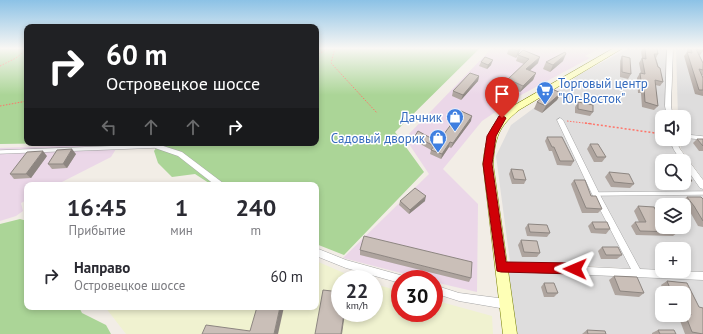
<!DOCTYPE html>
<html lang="ru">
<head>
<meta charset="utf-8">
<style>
  body { margin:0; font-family:"PT Sans",sans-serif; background:#f7f7f7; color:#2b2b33; height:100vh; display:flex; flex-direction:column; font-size:15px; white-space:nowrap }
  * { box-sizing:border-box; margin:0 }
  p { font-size:13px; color:#7c7c81 }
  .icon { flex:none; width:22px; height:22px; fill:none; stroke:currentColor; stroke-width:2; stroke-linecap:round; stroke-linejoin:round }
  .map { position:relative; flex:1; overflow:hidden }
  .panel { position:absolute; left:24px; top:182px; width:295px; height:128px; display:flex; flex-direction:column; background:#fff; border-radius:8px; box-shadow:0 2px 6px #0003 }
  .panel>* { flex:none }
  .hud { position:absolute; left:24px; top:24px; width:295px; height:122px; border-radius:8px; box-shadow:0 2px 6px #0003; background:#202124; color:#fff; overflow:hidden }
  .tools { position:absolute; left:655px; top:110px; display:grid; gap:8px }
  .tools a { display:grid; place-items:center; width:36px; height:36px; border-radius:8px; background:#fff; box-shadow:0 2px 6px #0003; font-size:20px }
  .speed { position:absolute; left:331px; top:270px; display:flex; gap:8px; font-size:20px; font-weight:700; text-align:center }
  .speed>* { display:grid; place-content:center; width:52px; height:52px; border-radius:50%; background:#fff; box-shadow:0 2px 6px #0003; line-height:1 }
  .speed small { font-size:10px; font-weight:400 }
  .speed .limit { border:6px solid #d22; background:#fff; color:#111 }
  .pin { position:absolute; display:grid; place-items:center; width:34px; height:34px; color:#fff; margin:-41px -17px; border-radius:50% 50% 50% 0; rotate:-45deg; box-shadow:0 0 4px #0007 }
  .pin .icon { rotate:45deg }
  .me { position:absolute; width:44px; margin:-22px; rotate:271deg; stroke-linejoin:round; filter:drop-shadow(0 0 3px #0008) }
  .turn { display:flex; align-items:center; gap:14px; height:84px; padding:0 16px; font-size:18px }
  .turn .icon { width:52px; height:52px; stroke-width:2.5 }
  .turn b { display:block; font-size:28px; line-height:34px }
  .lanes { display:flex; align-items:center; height:38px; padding:0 16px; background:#0003; justify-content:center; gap:20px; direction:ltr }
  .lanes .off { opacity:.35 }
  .eta { display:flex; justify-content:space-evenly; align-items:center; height:68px; text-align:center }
  .eta b { font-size:24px; font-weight:800; line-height:28px }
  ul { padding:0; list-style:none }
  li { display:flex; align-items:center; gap:12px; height:52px; padding:0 16px }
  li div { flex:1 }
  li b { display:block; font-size:15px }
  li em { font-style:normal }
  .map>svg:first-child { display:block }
  .residential { fill:#dedddd; fill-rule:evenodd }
  .industrial { fill:#ebd7e8 }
  .farmland { fill:#f0f2d0 }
  .forest { fill:#abd597 }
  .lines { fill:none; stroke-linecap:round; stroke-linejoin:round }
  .service-casing { stroke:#a7a7a7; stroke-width:4.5 }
  .minor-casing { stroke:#a7a7a7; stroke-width:1 }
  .secondary-casing { stroke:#757e00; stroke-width:1 }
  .path-far1 { stroke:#ff7469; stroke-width:1; stroke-dasharray:1.5 1.5; stroke-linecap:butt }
  .path { stroke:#ff7469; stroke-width:1.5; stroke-dasharray:2 2; stroke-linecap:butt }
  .service { stroke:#fff; stroke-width:3.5 }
  .minor { fill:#fff; fill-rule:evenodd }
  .secondary { fill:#feffb6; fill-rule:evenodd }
  .wall { fill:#aea49e }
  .shaded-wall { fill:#8d8681 }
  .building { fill:#cabfb8; stroke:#8d8681 }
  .route { fill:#d00007; stroke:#870005 }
  .labels { text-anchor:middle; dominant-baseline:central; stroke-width:3; stroke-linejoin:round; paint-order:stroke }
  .shop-label { font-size:13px; fill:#366cbe; stroke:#fff; text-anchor:end }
</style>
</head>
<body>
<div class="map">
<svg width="703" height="334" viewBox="0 0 703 334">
  <rect width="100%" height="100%" fill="#f2ede6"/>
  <g class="residential">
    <path d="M629,48H666V117H662V139H668L683,161H662V183H684V162L703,188V272L684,271V249H662V270L510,262L496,156L511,125L580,74ZM662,205H684V227H662Z"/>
    <path d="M676,48H703V179L681,149L680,139H684V117H678Z"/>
    <path d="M505,271L703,279V334H514ZM662,293H684V315H662Z"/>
  </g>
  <g class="industrial">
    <path d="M492,48H601L585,56L590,58L521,95L482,121L443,169L478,204L477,292L434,282V279H424L343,258L429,174L405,138Z"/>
    <path d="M119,144L111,157L56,185H27V200L21,203L23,211L16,216L0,221V148Z"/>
  </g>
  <path class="farmland" d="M316,261L358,279H340V313H374V284L400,291V313H434V300L492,316L493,334H126L105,307H316Z"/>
  <g class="forest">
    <path d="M0,48H27V143H67L0,144Z"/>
    <path d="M316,48H480L395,132L424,172L344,255L316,244V185H212L195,174L172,177L158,163L154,151L160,143H316Z"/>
    <path d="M20,219L27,221V307H79L82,313L106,325L111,334H0V224Z"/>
  </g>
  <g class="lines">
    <g class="service-casing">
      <g id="service">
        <path d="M684,136L703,138"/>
        <path d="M0,152L157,146"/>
        <path d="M596,194L703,193"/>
      </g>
    </g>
    <g class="minor-casing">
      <g id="minor">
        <path d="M667,48H673L671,106L673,117H667L665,106Z"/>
        <path d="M560,118L563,120L599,193L640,269L662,270V271L703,272V280L501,271L498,270L497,267L498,264L501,263L631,269L592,194L557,120Z"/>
        <path d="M669,139H675L680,149L703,180V189L700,188L684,165V161H681L674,150Z"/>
        <path d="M155,144H157L182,152L223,183L224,185H215L178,156L155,148L154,146Z"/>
        <path d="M316,248L346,260L400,275L403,276L404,279H400V283L346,268L316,256Z"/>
        <path d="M434,285L459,293L506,299L509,301L511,304L509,307L506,309L459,301L434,293Z"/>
      </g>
    </g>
    <g class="secondary-casing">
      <path id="secondary" d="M614,48H623L519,110C498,127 495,138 493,164L517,334H503L483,164C486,136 490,123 513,106Z"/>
    </g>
    <g class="path-far1">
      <path d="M335,48L331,63L377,113"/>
      <path d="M316,56L328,48"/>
      <path d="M0,66L16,58L27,49"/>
      <path d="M0,106L27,101"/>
      <path d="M567,121L592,124"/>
    </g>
    <path class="path" d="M585,123L662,134"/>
    <use href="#service" class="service"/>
    <use href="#minor" class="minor"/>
    <use href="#secondary" class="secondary"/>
  </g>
  <g class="wall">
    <path d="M509,48H521L519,53L516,58L507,54Z"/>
    <path d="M643,48H656L658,54L656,58L663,82L660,86L655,85L658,106L654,110L642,107L641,93H638L637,78L640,73H641L639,63L642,58L641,51Z"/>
    <path d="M687,48H703V51L700,55H699L703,63V75H702L703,78V96L695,94L684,56L687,52Z"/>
    <path d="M523,50L538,63L529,71L536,73L533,80L520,92L506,85L508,79L524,64L516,61L518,55Z"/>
    <path d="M622,56L631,74L628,79L620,77V61Z"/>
    <path d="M563,61L550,72L543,69L546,62Z"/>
    <path d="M481,62L491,65L487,69L479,66Z"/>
    <path d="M479,76L478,81L461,100L452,96L453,91Z"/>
    <path d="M496,92L512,93L510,98L501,102L494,97Z"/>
    <path d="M561,93L557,100L542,113L534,109L537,102Z"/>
    <path d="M578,102L593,112L590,116L575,113V107Z"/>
    <path d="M471,121L451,148L449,147L441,159L430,154L431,150L415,141V136L438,142Z"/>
    <path d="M547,137L574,161L571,166L557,165L552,151H549L545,141Z"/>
    <path d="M697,139H703V151H699L693,143Z"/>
    <path d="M590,144L606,157L602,162H594L587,149Z"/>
    <path d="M76,154L67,168L52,169L48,164Z"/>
    <path d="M47,156L31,178L14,179L10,174Z"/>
    <path d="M663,156L681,161H662V164L659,160Z"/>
    <path d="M511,169L526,180L524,184H512L509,174Z"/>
    <path d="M684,170L692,181L687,186L674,185L672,183H684Z"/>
    <path d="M609,172L634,184L630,188L611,187L605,177Z"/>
    <path d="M574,180L591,196L602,209L598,213H582L571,184Z"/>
    <path d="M687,197L703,199V227L698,226L689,210L682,201Z"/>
    <path d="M400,201H425L409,214L399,205Z"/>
    <path d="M638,206L662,222L678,232L673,236L636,235L631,226L635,222H639L634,211Z"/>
    <path d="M592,222L610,229L606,234L591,233L588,226Z"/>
    <path d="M528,224L550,233L547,237L527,236L525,228Z"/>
    <path d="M521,240L540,253L537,257H522L518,245Z"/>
    <path d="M602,247L622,255L617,259H601L598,251Z"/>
    <path d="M360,250L471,278L469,282L360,255Z"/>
    <path d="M614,276L644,293L639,297L615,295L609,280Z"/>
    <path d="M667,281L687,283L703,334H685L679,318L684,315V293H665L661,285Z"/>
    <path d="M544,283L558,293L554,297H544L541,287Z"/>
    <path d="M587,330L606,334H582Z"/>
    <path d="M658,330L676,334H652V333Z"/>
  </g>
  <g class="shaded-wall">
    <path d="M520,48H521L519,53L516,58L518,51Z"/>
    <path d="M566,54L563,61L550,72L553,65Z"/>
    <path d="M540,57L538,63L524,76L526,69Z"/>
    <path d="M493,60L491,65L487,69L488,65Z"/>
    <path d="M536,73L533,80L520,92L523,86Z"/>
    <path d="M479,76L478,81L461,100L463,95Z"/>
    <path d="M512,93L510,98L501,102L503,98Z"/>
    <path d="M561,93L557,100L542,113L546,106Z"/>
    <path d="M472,116L471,121L451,148L453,143Z"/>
    <path d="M450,142L449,147L441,159L442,154Z"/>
    <path d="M72,149L76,154L67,168L63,164Z"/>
    <path d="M43,151L47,156L31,178L26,174Z"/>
    <path d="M426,196L425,201L409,214L410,210Z"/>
    <path d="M280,307H284L278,334H274Z"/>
    <path d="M344,313H345L342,334H341Z"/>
  </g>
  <g class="building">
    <path d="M511,48H520L518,51Z"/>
    <path d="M645,48H657L658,54H654L658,67L660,68L663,82L655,80L658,106L645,102L644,88H642L640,73L645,74L642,58L646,59Z"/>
    <path d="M691,48H703V51L696,49L703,63V70L699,69L703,78V90H699L687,52L692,53Z"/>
    <path d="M523,50L540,57L526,69L536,73L523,86L508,79L529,59L518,55Z"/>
    <path d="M565,52L566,54L553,65L546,62Z"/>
    <path d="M622,56L630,58L631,74L622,72Z"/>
    <path d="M485,57L493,60L488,65L481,62Z"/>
    <path d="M470,73L479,76L463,95L453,91Z"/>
    <path d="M505,88L512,93L503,98L496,92Z"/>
    <path d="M552,89L561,93L546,106L537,102Z"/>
    <path d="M578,102L593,105V112L578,109Z"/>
    <path d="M461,111L472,116L453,143L450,142L442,154L431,150L434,146L415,136L418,131L438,142Z"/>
    <path d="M547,137H562L574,161H560L554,147H552Z"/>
    <path d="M697,139H703V146Z"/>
    <path d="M590,144H598L606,157H597Z"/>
    <path d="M72,149L63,164H48L57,150Z"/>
    <path d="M43,151L26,174H10L27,152Z"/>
    <path d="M663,156H677L681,161H667Z"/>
    <path d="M511,169L523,170L526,180L514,179Z"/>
    <path d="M684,170L692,181H684Z"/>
    <path d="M609,172L629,174L634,184L614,182Z"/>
    <path d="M574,180H585L591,196H596L602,209L586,208Z"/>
    <path d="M415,188L426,196L410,210L400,201Z"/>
    <path d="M687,197H701L703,199V221L694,206Z"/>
    <path d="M638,206L654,207L662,222V227H674L678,232L640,231L635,222H646Z"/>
    <path d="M592,222H607L610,229H595Z"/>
    <path d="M528,224L547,225L550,233L530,232Z"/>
    <path d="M364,236L472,262L471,278L360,250Z"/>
    <path d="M521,240L537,241L540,253L524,252Z"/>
    <path d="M602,247H618L622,255H606Z"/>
    <path d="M614,276L637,277L644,293L620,291Z"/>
    <path d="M667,281L687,283L699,307L703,308V334L692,332L685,314L691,315L684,299V293H672Z"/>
    <path d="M544,283H554L558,293H547Z"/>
    <path d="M323,290L340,292V313H344L341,334H315Z"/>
    <path d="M257,307H280L274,334H276H202L206,325L250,331Z"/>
    <path d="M587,330L605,331L606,334H588Z"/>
    <path d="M658,330H674L676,334H660Z"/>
  </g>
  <linearGradient id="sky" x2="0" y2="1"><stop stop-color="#8cc2e6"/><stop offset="0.51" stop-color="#f9f7f4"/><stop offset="1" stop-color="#f9f7f4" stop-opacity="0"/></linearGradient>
  <rect width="703" height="95" fill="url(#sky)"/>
  <path class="route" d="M502,115L506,118L496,136L492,164L506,262L575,263L579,265L580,269L579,272L575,274L501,272L497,271L483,164L487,136L499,116Z"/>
  <defs>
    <g id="supermarket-pin" transform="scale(0.9)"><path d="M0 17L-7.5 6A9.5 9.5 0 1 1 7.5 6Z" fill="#3f7fe0" stroke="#fff"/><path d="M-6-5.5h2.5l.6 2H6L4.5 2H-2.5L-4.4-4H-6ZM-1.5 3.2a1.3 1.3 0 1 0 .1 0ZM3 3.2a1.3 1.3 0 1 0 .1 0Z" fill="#fff"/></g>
    <g id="shop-pin" transform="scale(0.9)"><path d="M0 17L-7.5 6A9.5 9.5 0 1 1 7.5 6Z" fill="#3f7fe0" stroke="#fff"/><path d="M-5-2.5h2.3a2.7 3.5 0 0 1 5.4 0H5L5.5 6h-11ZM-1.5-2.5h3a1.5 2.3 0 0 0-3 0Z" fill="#fff"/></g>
  </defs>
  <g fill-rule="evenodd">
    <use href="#supermarket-pin" x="545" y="90"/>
    <use href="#shop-pin" x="455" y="117"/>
    <use href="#shop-pin" x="438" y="138"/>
  </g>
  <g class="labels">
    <g class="shop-label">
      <text x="558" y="83" text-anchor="start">Торговый центр<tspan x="558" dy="15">"Юг-Восток"</tspan></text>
      <text x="442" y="117">Дачник</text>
      <text x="425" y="138">Садовый дворик</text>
    </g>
  </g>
</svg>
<div class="tools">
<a><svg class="icon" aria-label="sound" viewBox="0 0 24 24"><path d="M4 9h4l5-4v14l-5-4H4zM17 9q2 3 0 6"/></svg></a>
<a><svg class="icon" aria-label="search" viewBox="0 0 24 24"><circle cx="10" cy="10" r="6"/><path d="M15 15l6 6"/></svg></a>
<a><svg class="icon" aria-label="layers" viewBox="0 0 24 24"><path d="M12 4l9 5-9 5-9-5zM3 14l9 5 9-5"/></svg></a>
<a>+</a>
<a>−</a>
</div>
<div class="speed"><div>22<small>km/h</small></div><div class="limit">30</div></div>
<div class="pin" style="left:502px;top:118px;background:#d93025"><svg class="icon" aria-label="arrive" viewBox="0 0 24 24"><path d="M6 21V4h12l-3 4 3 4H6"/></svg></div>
<svg class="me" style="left:575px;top:269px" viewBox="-20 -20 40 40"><path d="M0-17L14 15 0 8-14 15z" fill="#d00007" stroke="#fff" stroke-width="4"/></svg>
<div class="hud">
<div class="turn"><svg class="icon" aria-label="right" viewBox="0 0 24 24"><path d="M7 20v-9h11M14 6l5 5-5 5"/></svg><div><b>60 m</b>Островецкое шоссе</div></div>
<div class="lanes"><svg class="icon off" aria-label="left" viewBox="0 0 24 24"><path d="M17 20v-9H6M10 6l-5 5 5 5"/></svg><svg class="icon off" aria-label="ahead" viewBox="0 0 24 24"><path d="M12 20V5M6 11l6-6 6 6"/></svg><svg class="icon off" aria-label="ahead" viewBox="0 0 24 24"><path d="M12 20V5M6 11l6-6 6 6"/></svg><svg class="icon" aria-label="right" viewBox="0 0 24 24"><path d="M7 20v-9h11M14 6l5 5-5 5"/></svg></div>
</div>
<section class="panel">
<div class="eta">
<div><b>16:45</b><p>Прибытие</p></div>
<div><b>1</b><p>мин</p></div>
<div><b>240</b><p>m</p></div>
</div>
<ul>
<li><svg class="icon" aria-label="right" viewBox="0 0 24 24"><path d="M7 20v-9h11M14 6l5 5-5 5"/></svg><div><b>Направо</b><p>Островецкое шоссе</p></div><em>60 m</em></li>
</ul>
</section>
</div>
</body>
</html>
